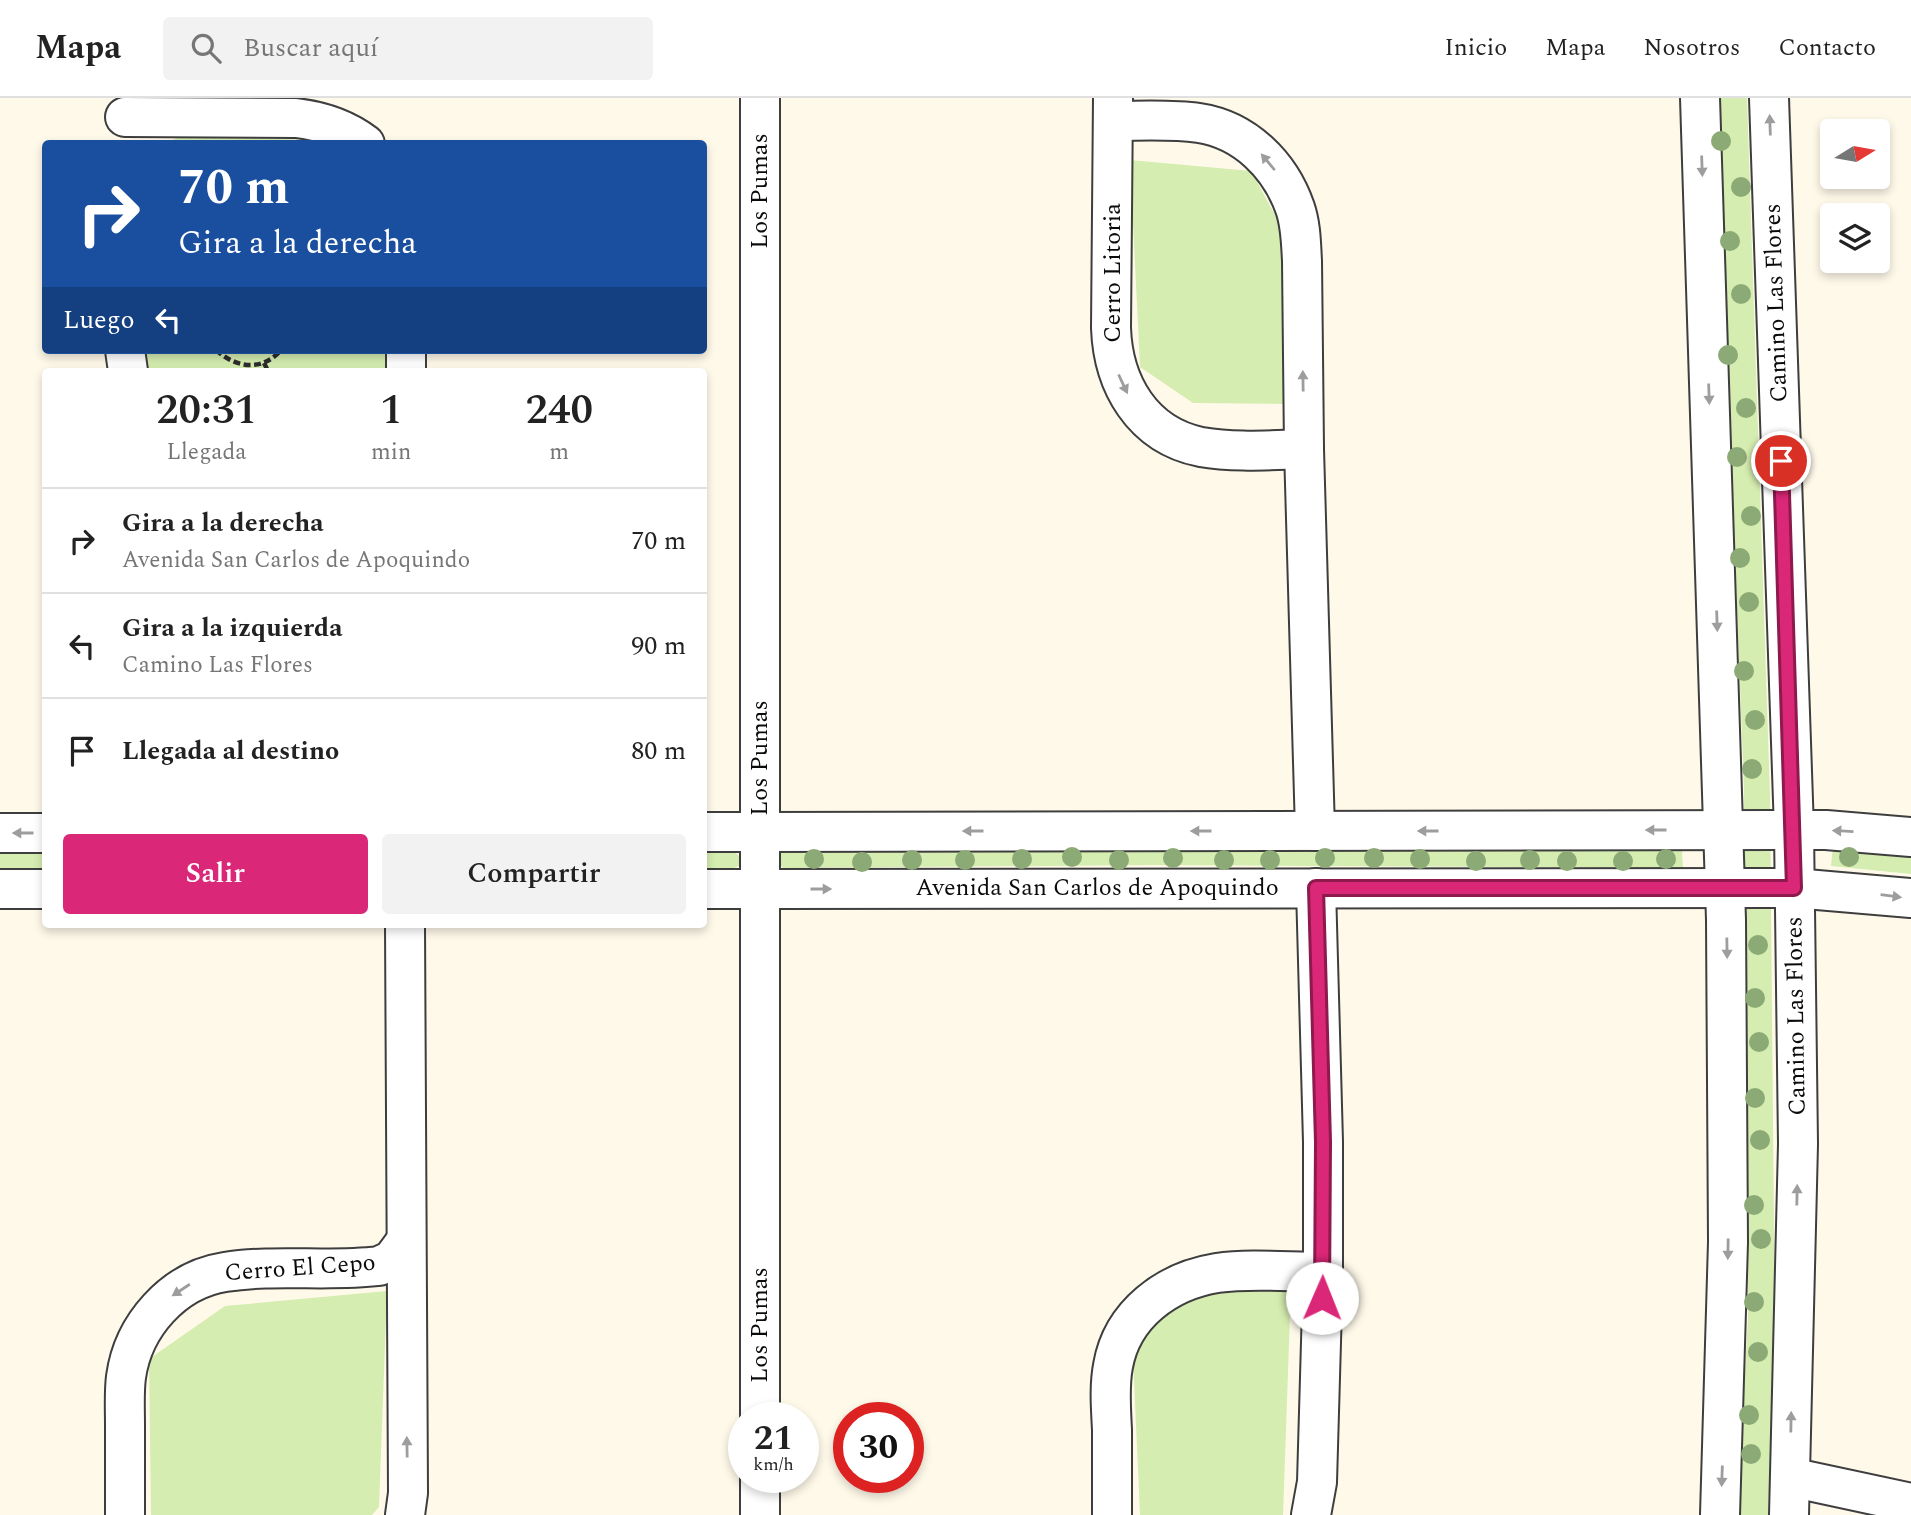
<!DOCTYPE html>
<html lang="es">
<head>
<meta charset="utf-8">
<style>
  body { margin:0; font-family:Spectral,serif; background:#f2f2f2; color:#222; height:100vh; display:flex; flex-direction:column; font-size:26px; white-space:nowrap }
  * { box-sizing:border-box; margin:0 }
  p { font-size:23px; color:#767676 }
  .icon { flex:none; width:38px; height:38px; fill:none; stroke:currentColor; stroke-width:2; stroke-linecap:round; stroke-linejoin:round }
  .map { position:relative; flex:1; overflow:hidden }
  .details { position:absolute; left:42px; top:270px; width:665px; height:560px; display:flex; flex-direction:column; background:#fff; border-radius:7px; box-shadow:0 4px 10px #0003 }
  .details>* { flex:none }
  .hud { position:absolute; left:42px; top:42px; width:665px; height:214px; border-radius:7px; box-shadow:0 4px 10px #0003; background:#1a4fa0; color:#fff; overflow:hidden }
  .needle { width:46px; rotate:79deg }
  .fabs { position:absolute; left:1820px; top:21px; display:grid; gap:14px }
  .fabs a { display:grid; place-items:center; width:70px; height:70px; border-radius:7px; background:#fff; box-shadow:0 4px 10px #0003; font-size:35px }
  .speed { position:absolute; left:728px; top:1304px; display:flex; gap:14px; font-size:35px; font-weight:700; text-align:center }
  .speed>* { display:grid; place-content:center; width:91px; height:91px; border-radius:50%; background:#fff; box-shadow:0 4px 10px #0003; line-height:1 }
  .speed small { font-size:18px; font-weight:400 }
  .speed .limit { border:10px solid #d22; background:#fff; color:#111 }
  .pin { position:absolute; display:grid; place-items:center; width:60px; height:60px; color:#fff; margin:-30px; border:4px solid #fff; border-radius:50%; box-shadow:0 2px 7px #0007 }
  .me { position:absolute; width:77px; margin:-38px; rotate:1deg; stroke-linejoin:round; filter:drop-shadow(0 0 5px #0008) }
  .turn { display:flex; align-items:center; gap:24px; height:147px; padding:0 21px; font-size:32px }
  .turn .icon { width:91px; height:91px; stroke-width:2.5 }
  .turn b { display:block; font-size:49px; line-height:60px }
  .then { display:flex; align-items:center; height:66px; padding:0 21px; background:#0003; gap:14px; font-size:26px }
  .eta { display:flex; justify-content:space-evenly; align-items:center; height:119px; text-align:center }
  .eta b { font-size:42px; font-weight:600; line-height:49px }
  .button { display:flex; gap:14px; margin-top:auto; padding:14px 21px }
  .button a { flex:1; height:80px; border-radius:7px; background:#db2777; color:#fff; font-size:28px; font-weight:600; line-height:80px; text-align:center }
  .button a+a { background:#f2f2f2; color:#222 }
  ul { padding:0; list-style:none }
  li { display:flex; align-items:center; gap:21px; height:105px; padding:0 21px; border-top:2px solid #e0e0e0 }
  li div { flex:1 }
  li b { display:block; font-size:26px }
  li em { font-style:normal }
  header { display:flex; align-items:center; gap:42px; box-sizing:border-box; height:98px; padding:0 35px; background:#fff; border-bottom:2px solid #e0e0e0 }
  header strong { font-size:33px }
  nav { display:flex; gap:38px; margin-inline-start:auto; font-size:24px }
  .search { width:490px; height:63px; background:#f2f2f2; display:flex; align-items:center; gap:18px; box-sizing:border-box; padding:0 24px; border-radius:7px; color:#767676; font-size:26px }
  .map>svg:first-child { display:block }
  .green { fill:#d5edb0 }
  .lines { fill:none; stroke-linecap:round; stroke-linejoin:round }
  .minor-casing { stroke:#3e3e3e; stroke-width:42 }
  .path { stroke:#2d2d2d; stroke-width:4.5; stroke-dasharray:7 3.5; stroke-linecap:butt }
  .minor { stroke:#fff; stroke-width:38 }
  .tree { fill:#8caa75 }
  .oneway { fill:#9d9d9d }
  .route-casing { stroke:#8e194d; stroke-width:18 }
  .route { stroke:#db2777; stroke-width:12 }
  .labels { text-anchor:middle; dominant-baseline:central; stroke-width:7; stroke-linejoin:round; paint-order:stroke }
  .street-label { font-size:24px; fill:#0b0b0b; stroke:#fff }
</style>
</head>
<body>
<header>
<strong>Mapa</strong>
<div class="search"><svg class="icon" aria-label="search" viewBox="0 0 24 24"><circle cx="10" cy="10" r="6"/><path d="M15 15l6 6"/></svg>Buscar aquí</div>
<nav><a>Inicio</a><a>Mapa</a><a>Nosotros</a><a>Contacto</a></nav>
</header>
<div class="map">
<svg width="1911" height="1417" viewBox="0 0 1911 1417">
  <rect width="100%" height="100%" fill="#fff9ea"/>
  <g class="green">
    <path d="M1717,0H1747L1770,698L1775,1238L1768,1417H1737L1748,1220L1744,690Z"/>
    <path d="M178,39L331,42L335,46H166Z"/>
    <path d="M1130,62L1251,73L1285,135L1288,306L1193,305L1140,269Z"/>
    <path d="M146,252H388L387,273H148L146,269Z"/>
    <path d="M1833,748L1911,758V776L1831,768Z"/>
    <path d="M1448,750L1682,752L1683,770L1156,767L783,770L778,764L777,757L783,753H1232Z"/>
    <path d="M704,752H733L740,759L739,768L732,771H704Z"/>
    <path d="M45,754V773H0V755Z"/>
    <path d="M1291,1188L1283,1417H1140L1132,1237L1171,1201Z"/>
    <path d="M387,1193L379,1409L372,1417H151L149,1261L225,1208Z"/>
  </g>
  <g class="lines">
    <g class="minor-casing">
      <g id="minor">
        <path d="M760,0V1320"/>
        <path d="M1113,0L1111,230C1113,286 1142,337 1201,349C1235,355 1270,352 1304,351"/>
        <path d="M1700,0L1726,822L1728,1144L1720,1417"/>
        <path d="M1769,0L1794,732L1798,1046L1789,1417"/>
        <path d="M125,19L296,20C322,23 344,30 365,46"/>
        <path d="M1113,23C1141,23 1171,21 1199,25C1245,32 1280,67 1295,110C1301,127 1301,146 1302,163L1304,351L1315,733"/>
        <path d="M125,252L128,273"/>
        <path d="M406,273V252"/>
        <path d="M704,734L1826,732L1911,739"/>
        <path d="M0,735H46"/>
        <path d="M0,791H46"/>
        <path d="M704,791L1794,790L1911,800"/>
        <path d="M760,1379V1417"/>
        <path d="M1790,1379L1911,1405"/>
        <path d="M125,1417C125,1387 125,1357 125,1327C125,1311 124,1294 126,1279C133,1228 173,1182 225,1174C275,1166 328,1174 379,1168L392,1162L406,1143"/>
        <path d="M405,1417L408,1395L405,826"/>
        <path d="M1112,1417C1112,1389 1112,1360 1112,1332C1111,1311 1109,1289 1113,1268C1122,1216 1167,1183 1217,1175C1251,1170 1288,1174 1323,1174"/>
        <path d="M1311,1417L1317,1384L1323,1174V1044L1316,790"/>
      </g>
    </g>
    <g class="path">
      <path d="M216,252C236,270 262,274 281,252"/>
      <path d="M264,265L268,273"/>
    </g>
    <use href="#minor" class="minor"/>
  </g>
  <g class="tree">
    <circle cx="1721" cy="43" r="10"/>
    <circle cx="1741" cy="89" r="10"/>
    <circle cx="1730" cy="143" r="10"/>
    <circle cx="1741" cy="196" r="10"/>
    <circle cx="1728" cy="257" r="10"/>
    <circle cx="1746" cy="310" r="10"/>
    <circle cx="1737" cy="359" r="10"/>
    <circle cx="1751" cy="418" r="10"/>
    <circle cx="1740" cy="460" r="10"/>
    <circle cx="1749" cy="504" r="10"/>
    <circle cx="1744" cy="573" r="10"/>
    <circle cx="1755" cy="622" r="10"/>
    <circle cx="1752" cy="671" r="10"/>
    <circle cx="1072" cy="759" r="10"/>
    <circle cx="1849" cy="759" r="10"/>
    <circle cx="1173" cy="760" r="10"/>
    <circle cx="1325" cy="760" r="10"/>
    <circle cx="1374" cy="760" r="10"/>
    <circle cx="814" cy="761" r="10"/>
    <circle cx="1022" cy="761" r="10"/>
    <circle cx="1420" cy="761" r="10"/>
    <circle cx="1666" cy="761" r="10"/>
    <circle cx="912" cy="762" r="10"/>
    <circle cx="965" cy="762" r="10"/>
    <circle cx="1119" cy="762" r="10"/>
    <circle cx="1224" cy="762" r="10"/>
    <circle cx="1270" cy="762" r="10"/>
    <circle cx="1530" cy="762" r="10"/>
    <circle cx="1476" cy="763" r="10"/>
    <circle cx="1567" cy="763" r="10"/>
    <circle cx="1623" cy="763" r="10"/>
    <circle cx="862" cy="764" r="10"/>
    <circle cx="1758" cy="847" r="10"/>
    <circle cx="1755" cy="900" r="10"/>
    <circle cx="1759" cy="944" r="10"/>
    <circle cx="1755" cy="1000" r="10"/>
    <circle cx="1760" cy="1042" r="10"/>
    <circle cx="1754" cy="1107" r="10"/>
    <circle cx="1761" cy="1141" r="10"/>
    <circle cx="1754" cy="1204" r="10"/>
    <circle cx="1758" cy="1254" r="10"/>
    <circle cx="1749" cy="1317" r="10"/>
    <circle cx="1751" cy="1356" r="10"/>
  </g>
  <defs><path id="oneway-solid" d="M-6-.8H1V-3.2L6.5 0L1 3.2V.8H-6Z" transform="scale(1.75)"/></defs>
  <g class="oneway">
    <use href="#oneway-solid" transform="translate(1770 27) rotate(-92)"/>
    <use href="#oneway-solid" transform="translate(1268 64) rotate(-130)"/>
    <use href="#oneway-solid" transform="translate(1702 68) rotate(88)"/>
    <use href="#oneway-solid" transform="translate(1303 283) rotate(-91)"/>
    <use href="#oneway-solid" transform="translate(1123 286) rotate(65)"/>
    <use href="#oneway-solid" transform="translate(1709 296) rotate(88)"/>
    <use href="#oneway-solid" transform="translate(1717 523) rotate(88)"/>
    <use href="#oneway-solid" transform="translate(1656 732) rotate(180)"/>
    <use href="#oneway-solid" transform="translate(973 733) rotate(180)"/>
    <use href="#oneway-solid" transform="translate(1201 733) rotate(180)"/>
    <use href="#oneway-solid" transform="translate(1428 733) rotate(180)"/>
    <use href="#oneway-solid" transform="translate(1843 733) rotate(-177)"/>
    <use href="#oneway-solid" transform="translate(23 735) rotate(180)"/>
    <use href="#oneway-solid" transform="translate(821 791)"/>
    <use href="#oneway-solid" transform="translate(1891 798) rotate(7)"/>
    <use href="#oneway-solid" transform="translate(1727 850) rotate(89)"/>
    <use href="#oneway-solid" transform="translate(1797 1097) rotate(-89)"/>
    <use href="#oneway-solid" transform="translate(1728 1151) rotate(91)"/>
    <use href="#oneway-solid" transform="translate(181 1192) rotate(147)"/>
    <use href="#oneway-solid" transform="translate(1791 1324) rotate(-89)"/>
    <use href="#oneway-solid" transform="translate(407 1349) rotate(-91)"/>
    <use href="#oneway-solid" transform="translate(1722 1378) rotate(92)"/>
  </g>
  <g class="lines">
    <g class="route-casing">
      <path id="route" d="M1322,1200L1323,1044L1316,790H1794L1781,363"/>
    </g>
    <use href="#route" class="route"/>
  </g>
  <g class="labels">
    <g class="street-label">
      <text transform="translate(760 93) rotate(-90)">Los Pumas</text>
      <text transform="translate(1113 175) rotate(-90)">Cerro Litoria</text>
      <text transform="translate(1776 205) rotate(-92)">Camino Las Flores</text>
      <text transform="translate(760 660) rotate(-90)">Los Pumas</text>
      <text x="1097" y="790">Avenida San Carlos de Apoquindo</text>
      <text transform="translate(1796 918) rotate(-91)">Camino Las Flores</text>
      <text transform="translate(300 1170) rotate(-4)">Cerro El Cepo</text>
      <text transform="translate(760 1227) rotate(-90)">Los Pumas</text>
    </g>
  </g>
</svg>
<div class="fabs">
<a><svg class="needle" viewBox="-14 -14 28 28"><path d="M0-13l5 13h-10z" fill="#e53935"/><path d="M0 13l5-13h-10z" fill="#767676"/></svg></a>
<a><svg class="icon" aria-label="layers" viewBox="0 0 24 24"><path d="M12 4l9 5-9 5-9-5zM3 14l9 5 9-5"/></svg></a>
</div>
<div class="speed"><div>21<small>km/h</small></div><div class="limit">30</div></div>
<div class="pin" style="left:1781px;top:363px;background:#d93025"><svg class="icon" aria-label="arrive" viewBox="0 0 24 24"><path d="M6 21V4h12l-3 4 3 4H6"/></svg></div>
<svg class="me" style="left:1322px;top:1200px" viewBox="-20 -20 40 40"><circle r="19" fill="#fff"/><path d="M0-13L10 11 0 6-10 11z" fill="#db2777"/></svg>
<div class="hud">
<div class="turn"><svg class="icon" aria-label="right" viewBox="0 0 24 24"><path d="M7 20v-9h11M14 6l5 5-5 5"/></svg><div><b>70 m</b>Gira a la derecha</div></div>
<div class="then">Luego<svg class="icon" aria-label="left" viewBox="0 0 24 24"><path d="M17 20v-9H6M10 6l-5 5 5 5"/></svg></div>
</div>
<section class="details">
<div class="eta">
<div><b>20:31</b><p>Llegada</p></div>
<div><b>1</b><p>min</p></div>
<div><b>240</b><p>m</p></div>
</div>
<ul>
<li><svg class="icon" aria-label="right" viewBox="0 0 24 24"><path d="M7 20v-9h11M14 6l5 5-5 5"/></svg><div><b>Gira a la derecha</b><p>Avenida San Carlos de Apoquindo</p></div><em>70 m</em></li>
<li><svg class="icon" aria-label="left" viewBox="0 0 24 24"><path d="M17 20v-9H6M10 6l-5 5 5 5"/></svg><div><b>Gira a la izquierda</b><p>Camino Las Flores</p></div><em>90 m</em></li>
<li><svg class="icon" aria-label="arrive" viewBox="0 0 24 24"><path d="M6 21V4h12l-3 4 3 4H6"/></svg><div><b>Llegada al destino</b></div><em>80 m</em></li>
</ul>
<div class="button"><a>Salir</a><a>Compartir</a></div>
</section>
</div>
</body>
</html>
